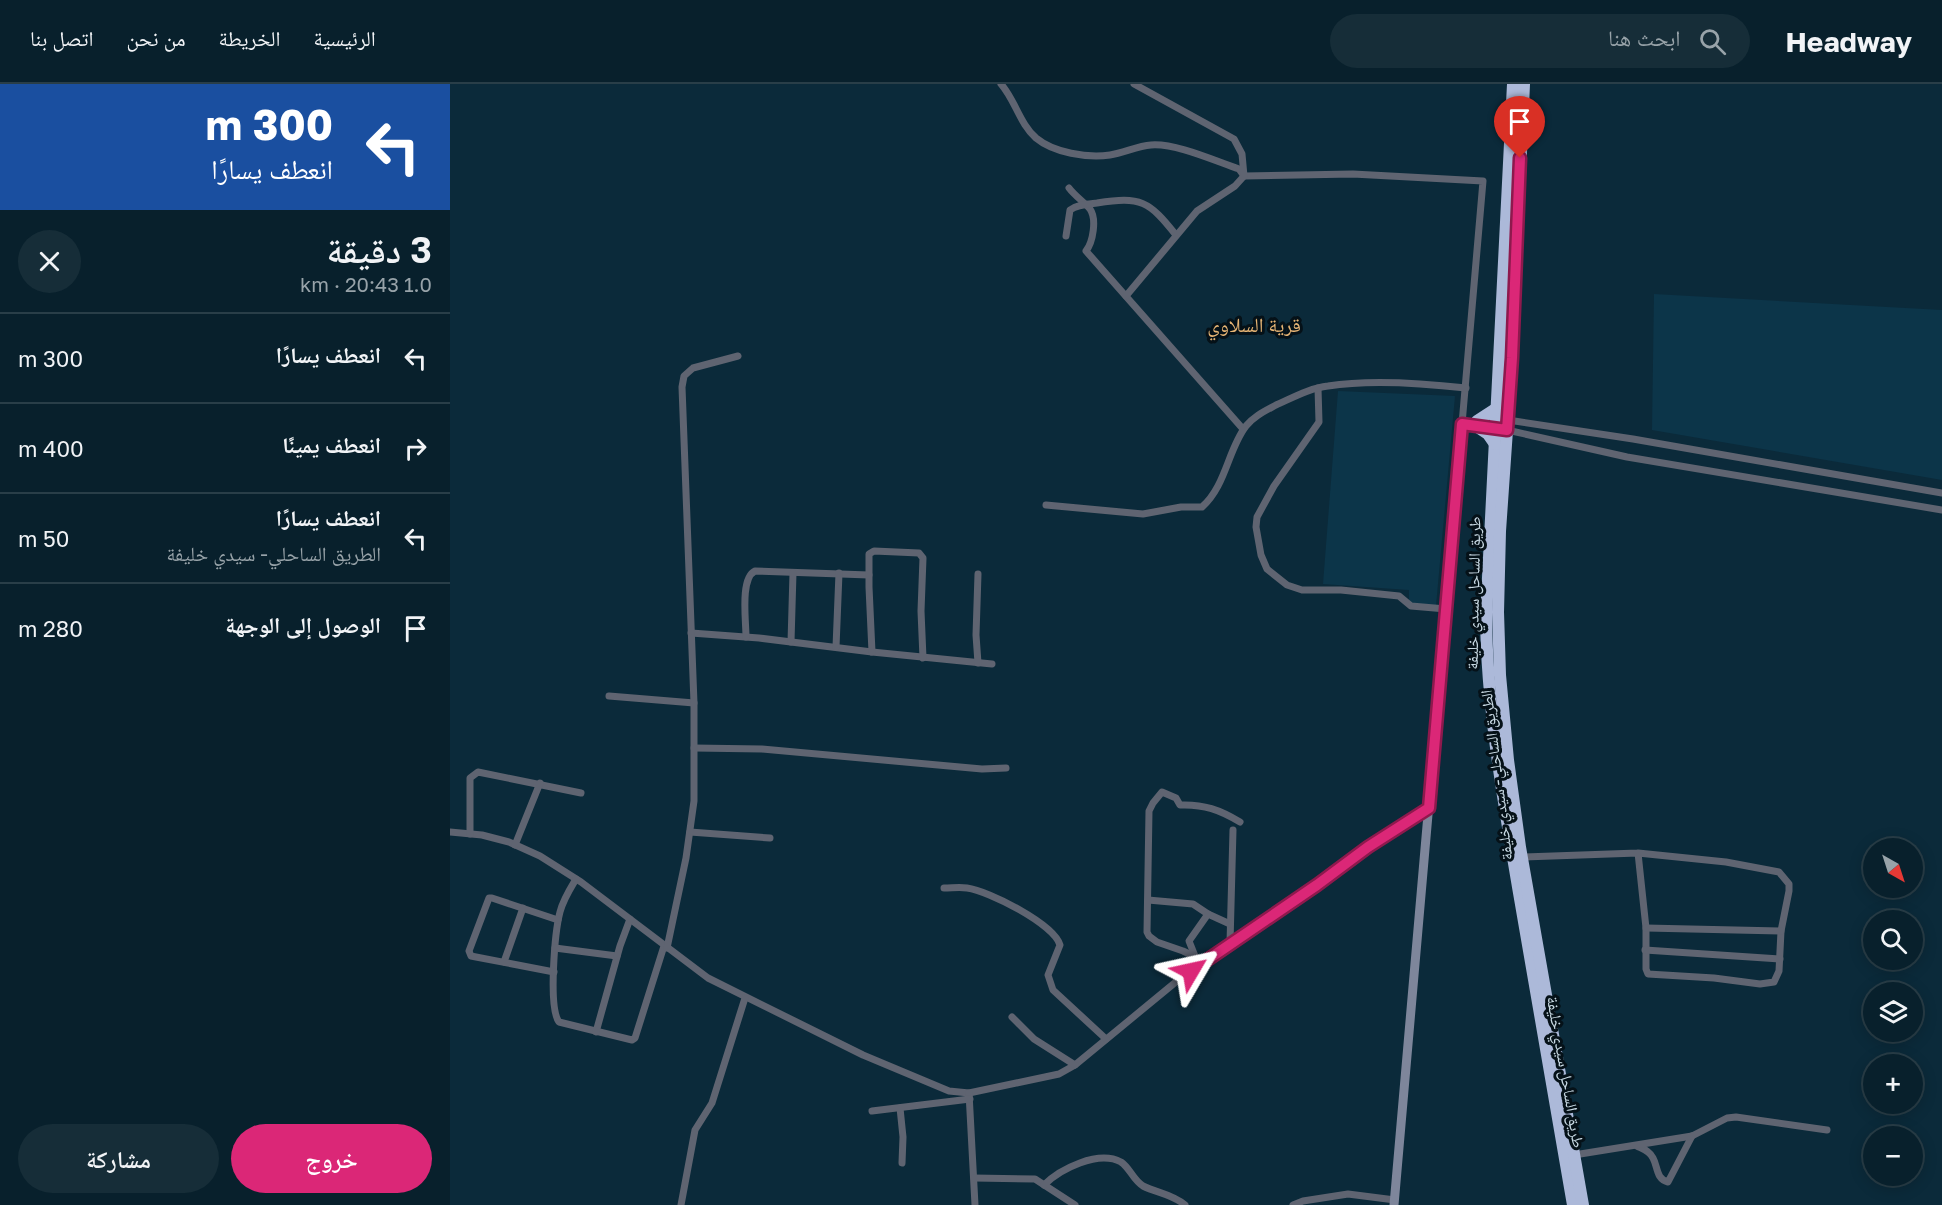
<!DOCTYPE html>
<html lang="ar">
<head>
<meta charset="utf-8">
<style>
  body { margin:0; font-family:"Golos Text","Noto Naskh Arabic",sans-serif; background:#162d38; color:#f1f3f6; direction:rtl; height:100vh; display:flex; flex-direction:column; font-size:22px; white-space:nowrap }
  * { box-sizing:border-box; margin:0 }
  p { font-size:20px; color:#98a3a9 }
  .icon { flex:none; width:33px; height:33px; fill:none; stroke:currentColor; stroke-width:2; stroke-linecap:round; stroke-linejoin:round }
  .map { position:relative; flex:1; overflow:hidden; direction:ltr }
  .details { display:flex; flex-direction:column; background:#08202c; width:450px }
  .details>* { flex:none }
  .guide { background:#1a4fa0; color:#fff; overflow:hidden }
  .needle { width:39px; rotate:141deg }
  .controls { position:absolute; left:1413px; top:754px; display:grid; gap:12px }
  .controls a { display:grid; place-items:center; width:60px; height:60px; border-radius:50%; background:#08202c; box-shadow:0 3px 15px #0003,0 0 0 2px #293e48; font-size:30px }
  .pin { position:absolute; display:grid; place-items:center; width:51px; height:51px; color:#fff; margin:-62px -26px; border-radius:50% 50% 50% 0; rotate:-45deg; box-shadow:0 0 6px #0007 }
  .pin .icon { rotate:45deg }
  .me { position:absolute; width:66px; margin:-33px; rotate:54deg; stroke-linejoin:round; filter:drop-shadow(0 0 4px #0008) }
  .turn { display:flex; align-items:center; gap:21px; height:126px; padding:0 18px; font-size:27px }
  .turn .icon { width:78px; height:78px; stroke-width:2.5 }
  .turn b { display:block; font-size:42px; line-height:51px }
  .round { display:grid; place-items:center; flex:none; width:63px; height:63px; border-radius:32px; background:#162d38 }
  .summary { display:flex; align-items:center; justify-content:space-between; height:102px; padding:0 18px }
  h1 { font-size:36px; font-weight:600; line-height:45px }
  .cta { display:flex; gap:12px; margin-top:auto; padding:12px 18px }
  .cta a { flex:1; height:69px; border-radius:36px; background:#db2777; color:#fff; font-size:24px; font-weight:600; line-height:69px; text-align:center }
  .cta a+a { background:#162d38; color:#f1f3f6 }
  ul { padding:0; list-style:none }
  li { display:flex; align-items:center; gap:18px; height:90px; padding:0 18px; border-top:2px solid #293e48 }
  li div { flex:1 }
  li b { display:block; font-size:22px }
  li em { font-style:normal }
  header { display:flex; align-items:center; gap:36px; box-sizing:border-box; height:84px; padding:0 30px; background:#08202c; border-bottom:2px solid #293e48 }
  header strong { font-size:28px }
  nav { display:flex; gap:33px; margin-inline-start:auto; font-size:21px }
  .search { width:420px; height:54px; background:#162d38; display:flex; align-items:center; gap:15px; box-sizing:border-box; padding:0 21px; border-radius:33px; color:#98a3a9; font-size:22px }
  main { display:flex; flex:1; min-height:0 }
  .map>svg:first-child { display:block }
  .built { fill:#0c3549 }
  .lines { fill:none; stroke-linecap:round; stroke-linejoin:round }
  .street { stroke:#5f6471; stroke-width:7 }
  .secondary { stroke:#7e869b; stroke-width:9 }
  .highway { stroke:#acb9d9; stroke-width:12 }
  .route-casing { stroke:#8e194d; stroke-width:15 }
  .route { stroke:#db2777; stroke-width:10 }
  .labels { text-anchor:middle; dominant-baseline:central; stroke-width:6; stroke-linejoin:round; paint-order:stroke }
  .street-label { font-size:16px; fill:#c8d9e3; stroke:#051118 }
  .quarter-label { font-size:20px; fill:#e7b575; stroke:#051118 }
</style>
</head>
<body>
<header>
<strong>Headway</strong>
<div class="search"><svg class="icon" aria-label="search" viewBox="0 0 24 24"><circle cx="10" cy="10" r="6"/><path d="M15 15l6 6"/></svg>ابحث هنا</div>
<nav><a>الرئيسية</a><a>الخريطة</a><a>من نحن</a><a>اتصل بنا</a></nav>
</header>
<main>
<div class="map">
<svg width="1492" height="1121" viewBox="0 0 1492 1121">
  <rect width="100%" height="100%" fill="#0b2a3a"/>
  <g class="built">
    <path d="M1204,210L1492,226V396L1202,346Z"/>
    <path d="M888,307L1005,312L986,522L959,520V506L873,500Z"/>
  </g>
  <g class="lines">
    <g class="street">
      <path d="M551,0C565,16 570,40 586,54C604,69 637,74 660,71C674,69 687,62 701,61C726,59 765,77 789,85L794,92"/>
      <path d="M794,92L903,90L1033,97L1012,340"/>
      <path d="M619,104C625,112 633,117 640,125C647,135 643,158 636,167L793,345"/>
      <path d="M616,152L620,126C628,120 638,120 647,119C691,112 699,117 726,151"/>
      <path d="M676,212L747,127L785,102L794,92L792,70L784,55L684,0"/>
      <path d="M868,304L869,338L824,402L807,433L806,443L811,471L817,485L837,501L852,506H891L949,512L961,522L996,525"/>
      <path d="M1058,336L1183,355L1492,409"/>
      <path d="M1057,346L1177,373L1492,426"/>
      <path d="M596,421L693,430L731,423H752C776,402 778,365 796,342C804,332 815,327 826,321C842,314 860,304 878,302C921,295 972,299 1016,304"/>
      <path d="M241,549L309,554L422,568L542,580"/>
      <path d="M296,553C296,537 290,494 305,487L419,491"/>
      <path d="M341,558L343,489"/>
      <path d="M386,563L389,489"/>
      <path d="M422,568L419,503V470L424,467L469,469L473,474L471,527L473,574"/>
      <path d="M528,579L526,551L528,490"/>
      <path d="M159,612L244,619"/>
      <path d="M244,664L312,665L532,685L556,684"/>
      <path d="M0,748L32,751L59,758L90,772L131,798L258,894L413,971L499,1007L519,1009L609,990L625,981L727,897L867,801L918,763L979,724"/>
      <path d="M240,748L320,754"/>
      <path d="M20,750V694L28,688L131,709"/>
      <path d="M65,761L90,699"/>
      <path d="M1072,773L1188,769L1276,778L1329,788L1339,800V807L1331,847L1329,887L1324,898L1310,900L1264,894L1198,890L1196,885V844L1188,769"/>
      <path d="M126,795C120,805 113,816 110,828C105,847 98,923 109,938L182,956L185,954L214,862"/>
      <path d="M494,804C502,804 510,803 517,804C539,807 604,840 610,861L598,891L603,906L656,955"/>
      <path d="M698,816L743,820L758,830"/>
      <path d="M1196,844L1331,847"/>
      <path d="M780,859L783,746"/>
      <path d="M105,864L167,872"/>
      <path d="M217,864L236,774L244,717V619L232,303L234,292L243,284L288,272"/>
      <path d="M1195,866L1330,875"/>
      <path d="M745,872L739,857L758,830L780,840"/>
      <path d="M754,877L733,867L707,858L699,852L697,848L699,727L703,719L712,708L726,714L730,721C754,720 770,726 790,738"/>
      <path d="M54,878L73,824"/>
      <path d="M104,888L26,873L21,872L19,867L39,814H42L108,836"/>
      <path d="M562,933L584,955L625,981"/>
      <path d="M146,948L170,862L180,835"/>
      <path d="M519,1009L525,1121"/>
      <path d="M450,1024L453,1053L452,1079"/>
      <path d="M422,1027L520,1015"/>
      <path d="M1187,1062C1193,1065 1200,1067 1203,1074C1208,1083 1206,1095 1218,1098L1242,1052"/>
      <path d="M1124,1071L1242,1052L1277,1034L1286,1033L1377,1046"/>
      <path d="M524,1094L585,1095L625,1121"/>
      <path d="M594,1101C610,1085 648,1066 671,1078C680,1084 683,1096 693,1102C707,1109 722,1110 735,1121"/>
      <path d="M231,1121L245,1046L262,1019L295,914"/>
      <path d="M843,1121L853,1117L898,1110L945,1116"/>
    </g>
    <path class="secondary" d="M944,1121L1012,340L1033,343"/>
    <g class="highway">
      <path d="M1063,0L1036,533C1037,625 1053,714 1068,803C1086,909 1104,1015 1123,1121"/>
      <path d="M1074,0L1062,274L1050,447L1048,528L1050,591L1058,676L1070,763L1133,1121"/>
      <path d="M1027,337L1047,324"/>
      <path d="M1026,342L1038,350L1045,360"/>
    </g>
  </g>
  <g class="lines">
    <g class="route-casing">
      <path id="route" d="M741,887L867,801L918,763L979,724L1012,340L1057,346L1062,274L1070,74"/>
    </g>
    <use href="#route" class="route"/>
  </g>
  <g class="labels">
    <g class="street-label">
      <text transform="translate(1023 509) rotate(-89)">طريق الساحل سيدي خليفة</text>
      <text transform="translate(1046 691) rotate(-97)">الطريق الساحلي- سيدي خليفة</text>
      <text transform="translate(1116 988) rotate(80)">طريق الساحل سيدي خليفة</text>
    </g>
    <g class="quarter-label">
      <text x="804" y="240">قرية السلاوي</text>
    </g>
  </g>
</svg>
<div class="controls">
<a><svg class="needle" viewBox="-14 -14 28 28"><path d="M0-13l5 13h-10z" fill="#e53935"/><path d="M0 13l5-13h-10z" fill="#98a3a9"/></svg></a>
<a><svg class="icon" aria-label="search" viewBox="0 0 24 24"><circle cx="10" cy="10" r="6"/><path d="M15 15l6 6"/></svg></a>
<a><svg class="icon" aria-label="layers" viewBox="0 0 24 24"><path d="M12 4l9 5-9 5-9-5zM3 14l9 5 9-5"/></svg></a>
<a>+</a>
<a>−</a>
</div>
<div class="pin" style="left:1070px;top:74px;background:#d93025"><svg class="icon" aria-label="arrive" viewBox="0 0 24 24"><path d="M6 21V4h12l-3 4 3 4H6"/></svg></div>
<svg class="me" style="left:741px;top:887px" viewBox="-20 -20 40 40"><path d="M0-17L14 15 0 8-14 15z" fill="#db2777" stroke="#fff" stroke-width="4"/></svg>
</div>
<section class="details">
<div class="guide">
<div class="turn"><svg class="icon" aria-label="left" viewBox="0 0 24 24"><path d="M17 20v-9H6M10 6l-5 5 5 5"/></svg><div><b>300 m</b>انعطف يسارًا</div></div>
</div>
<div class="summary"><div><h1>3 دقيقة</h1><p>1.0 km · 20:43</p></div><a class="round"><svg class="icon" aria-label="close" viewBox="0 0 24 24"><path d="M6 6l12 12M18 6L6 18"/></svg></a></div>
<ul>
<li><svg class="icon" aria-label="left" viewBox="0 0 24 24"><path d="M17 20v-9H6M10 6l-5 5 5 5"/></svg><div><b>انعطف يسارًا</b></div><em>300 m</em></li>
<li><svg class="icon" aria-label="right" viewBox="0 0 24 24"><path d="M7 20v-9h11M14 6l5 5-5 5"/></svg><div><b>انعطف يمينًا</b></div><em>400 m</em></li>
<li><svg class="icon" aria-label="left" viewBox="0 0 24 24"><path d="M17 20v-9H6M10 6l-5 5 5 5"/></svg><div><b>انعطف يسارًا</b><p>الطريق الساحلي- سيدي خليفة</p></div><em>50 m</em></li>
<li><svg class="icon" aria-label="arrive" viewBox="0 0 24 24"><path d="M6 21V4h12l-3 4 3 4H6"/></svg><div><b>الوصول إلى الوجهة</b></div><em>280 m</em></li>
</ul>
<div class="cta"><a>خروج</a><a>مشاركة</a></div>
</section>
</main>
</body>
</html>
